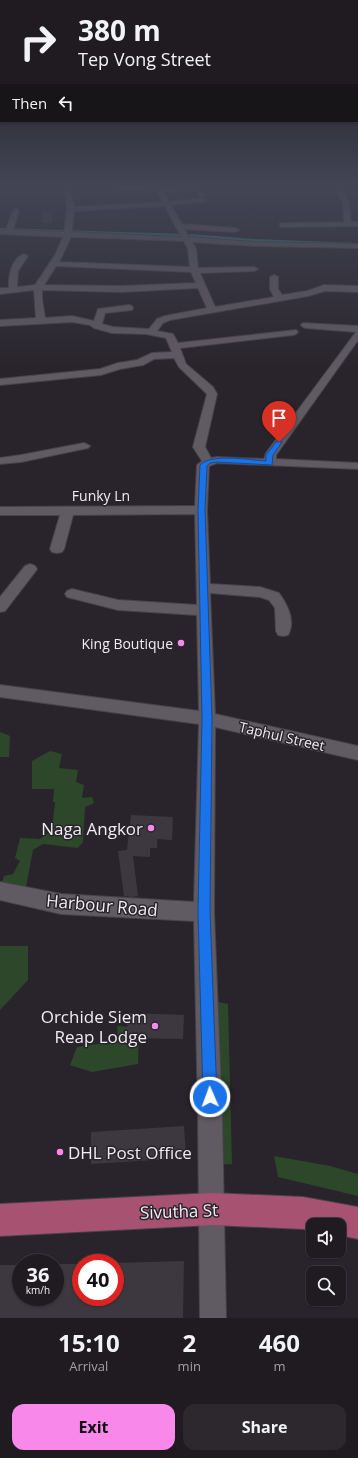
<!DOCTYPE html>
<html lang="en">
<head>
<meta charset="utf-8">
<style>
  body { margin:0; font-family:"Open Sans",sans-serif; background:#2c282d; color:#f1f3f6; height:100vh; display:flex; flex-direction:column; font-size:15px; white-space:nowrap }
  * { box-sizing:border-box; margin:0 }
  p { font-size:13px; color:#a1a1a5 }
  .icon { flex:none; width:22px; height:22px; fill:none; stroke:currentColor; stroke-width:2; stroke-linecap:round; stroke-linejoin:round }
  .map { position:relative; height:1318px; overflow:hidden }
  .panel { display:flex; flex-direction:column; background:#1f1b20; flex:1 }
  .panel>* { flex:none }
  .top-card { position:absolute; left:0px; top:0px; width:358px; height:122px; box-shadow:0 1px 3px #0004,0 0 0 1px #3c393e; background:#1f1b20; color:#f1f3f6; overflow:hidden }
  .buttons { position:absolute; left:306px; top:1218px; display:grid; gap:8px }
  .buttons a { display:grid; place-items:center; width:40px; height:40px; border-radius:8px; background:#1f1b20; box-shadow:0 1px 3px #0004,0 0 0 1px #3c393e; font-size:20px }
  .speed { position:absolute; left:12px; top:1254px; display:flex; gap:8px; font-size:20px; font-weight:700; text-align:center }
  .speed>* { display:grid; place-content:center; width:52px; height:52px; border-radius:50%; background:#1f1b20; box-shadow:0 1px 3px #0004,0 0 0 1px #3c393e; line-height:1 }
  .speed small { font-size:10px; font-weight:400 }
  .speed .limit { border:6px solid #d22; background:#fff; color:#111 }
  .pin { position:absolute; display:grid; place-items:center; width:34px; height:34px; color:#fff; margin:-41px -17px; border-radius:50% 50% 50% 0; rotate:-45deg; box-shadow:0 0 4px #0007 }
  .pin .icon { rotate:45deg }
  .me { position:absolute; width:44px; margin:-22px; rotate:358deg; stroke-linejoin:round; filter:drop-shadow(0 0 3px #0008) }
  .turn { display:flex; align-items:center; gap:14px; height:84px; padding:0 12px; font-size:18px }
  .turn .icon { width:52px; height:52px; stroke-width:2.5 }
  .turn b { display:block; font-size:28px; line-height:34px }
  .then { display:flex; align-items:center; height:38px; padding:0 12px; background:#0003; gap:8px; font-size:15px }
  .eta { display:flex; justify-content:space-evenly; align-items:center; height:68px; text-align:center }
  .eta b { font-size:24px; font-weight:700; line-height:28px }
  .primary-button { display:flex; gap:8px; margin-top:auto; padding:8px 12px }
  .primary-button a { flex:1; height:46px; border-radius:12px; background:#f888ea; color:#111; font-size:16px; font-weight:700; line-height:46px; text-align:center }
  .primary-button a+a { background:#2c282d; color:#f1f3f6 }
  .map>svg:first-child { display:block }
  .green { fill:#2c472a }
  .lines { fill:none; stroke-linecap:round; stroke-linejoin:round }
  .canal { fill:#2c7b88; fill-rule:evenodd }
  .building { fill:#3d383f }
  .minor-casing { stroke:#474349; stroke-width:2 }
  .major-casing { stroke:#474349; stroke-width:2 }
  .minor { fill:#605a62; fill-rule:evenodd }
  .major { fill:#a65270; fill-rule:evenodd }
  .route { fill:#1a73e8; stroke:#114b97 }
  .poi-dot { fill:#f888ea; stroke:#29242b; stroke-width:1.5 }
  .labels { text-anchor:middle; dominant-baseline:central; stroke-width:3; stroke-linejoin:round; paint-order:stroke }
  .street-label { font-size:14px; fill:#f0ecf1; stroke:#29242b }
  .poi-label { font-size:14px; fill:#f0ecf1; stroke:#29242b; text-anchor:end }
  .near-poi-label { font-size:17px; fill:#f0ecf1; stroke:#29242b; text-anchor:end }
  .near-street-label { font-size:17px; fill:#f0ecf1; stroke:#29242b }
</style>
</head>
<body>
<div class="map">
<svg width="358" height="1318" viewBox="0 0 358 1318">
  <rect width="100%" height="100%" fill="#29242b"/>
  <g class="green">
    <path d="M0,732L10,736L9,757H0Z"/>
    <path d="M50,751L62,754L59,768L78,770L76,782L84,785L82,798L92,797L94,803L85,807L83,842L78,848L43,844L33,850L26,887L33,892L1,886L4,876L13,874L20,861L15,858L20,838L40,839L52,830L55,802H53L54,789H32V761Z"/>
    <path d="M0,946H28V980L0,1010Z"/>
    <path d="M213,1001L228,1004L232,1164L215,1165Z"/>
    <path d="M117,1026L139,1028L138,1064L92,1072L70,1065L77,1047L118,1041Z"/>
    <path d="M274,1156L330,1166L358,1174V1196L278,1177Z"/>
  </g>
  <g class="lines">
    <g class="canal">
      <path d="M0,228L183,234L186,236L183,238L0,232Z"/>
      <path d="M190,234L253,239L358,243V247L253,243L188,237L187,236Z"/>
    </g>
  </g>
  <g class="building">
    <path d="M52,210V223H42L43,211Z"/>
    <path d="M131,815L173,817L172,840L157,839V848H150V857L133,856L138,896L132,897L124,896L118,851L127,850Z"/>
    <path d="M128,1013L184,1015L183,1039L126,1038Z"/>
    <path d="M184,1126L186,1158L91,1164V1132Z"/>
    <path d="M184,1261L183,1318H0V1265H21V1297H55V1264H81V1297H115V1263Z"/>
  </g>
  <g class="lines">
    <g class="minor-casing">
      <g id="minor">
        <path d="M64,186H70L74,207L163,202L155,188L114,189L113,188L116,186H160L161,188L200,187L204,195L201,197L199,196L196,190L164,192L169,202L203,198L206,200L203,202L171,205L182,224L235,228L239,230L235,232L184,229L189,237L254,242L358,244V248L254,246L192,242L196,249L198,268L254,267L258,269L254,271L200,273L215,307L274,297L270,289V277L274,275L278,277V289L282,295L307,291L324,285L358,286V292L325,291L308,296L170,320L163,323L157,331L173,334L178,343L296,330L298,332L296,334L293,335L180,348L186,364L213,387L217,394L205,447L211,458L217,457L264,459L266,453L356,332L306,328L303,327L301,325L303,323L358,326V340L276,455V459L358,463V469L217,463L209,466L207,510L210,584L260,587L279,593C287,604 296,621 288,635L283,636L278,635L276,631L275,608L269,600L260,597L210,593L215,714L358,746V760L215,727L214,912L222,1113L226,1318H200L198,1113L194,921L61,914L0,900V882L61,894L194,902L199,724L0,697V685L199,711L197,615L118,610L67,597L65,594L67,591L72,589L118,600L197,605L195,514L73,515L64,549L62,552L57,553L52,552L50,549L60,515H0V507L195,506L197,465L202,461L193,447L207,394L179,367L174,358L154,359L143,365L120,369L101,375L0,385V379L100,369L118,363L137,360L152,353L172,352L166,338L146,334L112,333L94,328L90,325L72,322L0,326V320L36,318L34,290L0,294V288H9C8,276 12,258 24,254L28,256L18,271L17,287L35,285L55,255L63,237L0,234V230H6L13,210L16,208L19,210L13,230L64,232L67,208ZM165,206L181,237L72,232L74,211ZM71,237L184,241L188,249L190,267L59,262ZM56,266L191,272L196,283L121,286L44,285ZM198,288L207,308L165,316L157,319L149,329L113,327L102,324L105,313L132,310L133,308L132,306L129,305L98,309L94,321L72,316L45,318L42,299V290L121,292Z"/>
        <path d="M334,186H340L349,203L351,222H358V226L280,227V223H283L344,222L343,203Z"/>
        <path d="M84,443L90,446L88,448L21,462L0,464V458L21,455Z"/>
        <path d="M30,564L35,566L37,569L35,572L5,611L0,612V597L25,566Z"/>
      </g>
    </g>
    <g class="major-casing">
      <path id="major" d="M212,1193L303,1197L358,1207V1239L339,1235V1225H313V1231L303,1229L212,1225L0,1236V1204Z"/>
    </g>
    <use href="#minor" class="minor"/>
    <use href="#major" class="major"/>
  </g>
  <linearGradient id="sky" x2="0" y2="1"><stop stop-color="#171418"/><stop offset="0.5" stop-color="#434555"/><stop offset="1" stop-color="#434555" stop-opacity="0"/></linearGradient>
  <rect width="358" height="370" fill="url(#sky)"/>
  <path class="route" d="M277,441L282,442L273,455L272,465L217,462L210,463L207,466L205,510L212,719L210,912L217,1097L214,1102L210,1104L205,1102L203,1097L198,912L202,719L198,510L200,465C211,453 250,460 266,461V455Z"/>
  <g class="poi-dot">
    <circle cx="181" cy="643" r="4"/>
    <circle cx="151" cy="828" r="4"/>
    <circle cx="155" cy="1026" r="4"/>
    <circle cx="60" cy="1152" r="4"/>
  </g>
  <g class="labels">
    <g class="street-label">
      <text x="101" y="495">Funky Ln</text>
      <text transform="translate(282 736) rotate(13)">Taphul Street</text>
    </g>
    <g class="poi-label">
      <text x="173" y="643">King Boutique</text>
    </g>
    <g class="near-poi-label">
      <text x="143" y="828">Naga Angkor</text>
      <text x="147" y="1016">Orchide Siem<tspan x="147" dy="20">Reap Lodge</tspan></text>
      <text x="68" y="1152" text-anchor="start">DHL Post Office</text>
    </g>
    <g class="near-street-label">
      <text transform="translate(102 905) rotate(5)">Harbour Road</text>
      <text transform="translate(179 1211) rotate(-2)">Sivutha St</text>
    </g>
  </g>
</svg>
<div class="buttons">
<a><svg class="icon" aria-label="sound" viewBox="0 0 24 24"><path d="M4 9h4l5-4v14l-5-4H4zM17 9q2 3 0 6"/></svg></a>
<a><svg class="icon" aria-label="search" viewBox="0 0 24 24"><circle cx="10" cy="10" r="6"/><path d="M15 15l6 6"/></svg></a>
</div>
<div class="speed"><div>36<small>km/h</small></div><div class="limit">40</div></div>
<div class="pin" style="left:279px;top:442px;background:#d93025"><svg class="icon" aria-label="arrive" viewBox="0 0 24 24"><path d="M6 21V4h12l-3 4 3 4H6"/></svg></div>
<svg class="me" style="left:210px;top:1097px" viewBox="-20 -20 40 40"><circle r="17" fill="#1a73e8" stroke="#fff" stroke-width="3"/><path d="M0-11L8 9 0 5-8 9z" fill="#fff"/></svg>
<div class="top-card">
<div class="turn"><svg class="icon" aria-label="right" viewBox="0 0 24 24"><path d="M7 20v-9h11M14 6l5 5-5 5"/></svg><div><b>380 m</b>Tep Vong Street</div></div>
<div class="then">Then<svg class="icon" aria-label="left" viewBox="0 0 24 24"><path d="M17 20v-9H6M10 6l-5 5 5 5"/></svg></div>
</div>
</div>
<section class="panel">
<div class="eta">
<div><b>15:10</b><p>Arrival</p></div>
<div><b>2</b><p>min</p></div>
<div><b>460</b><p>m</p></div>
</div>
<div class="primary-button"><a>Exit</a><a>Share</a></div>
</section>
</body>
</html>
